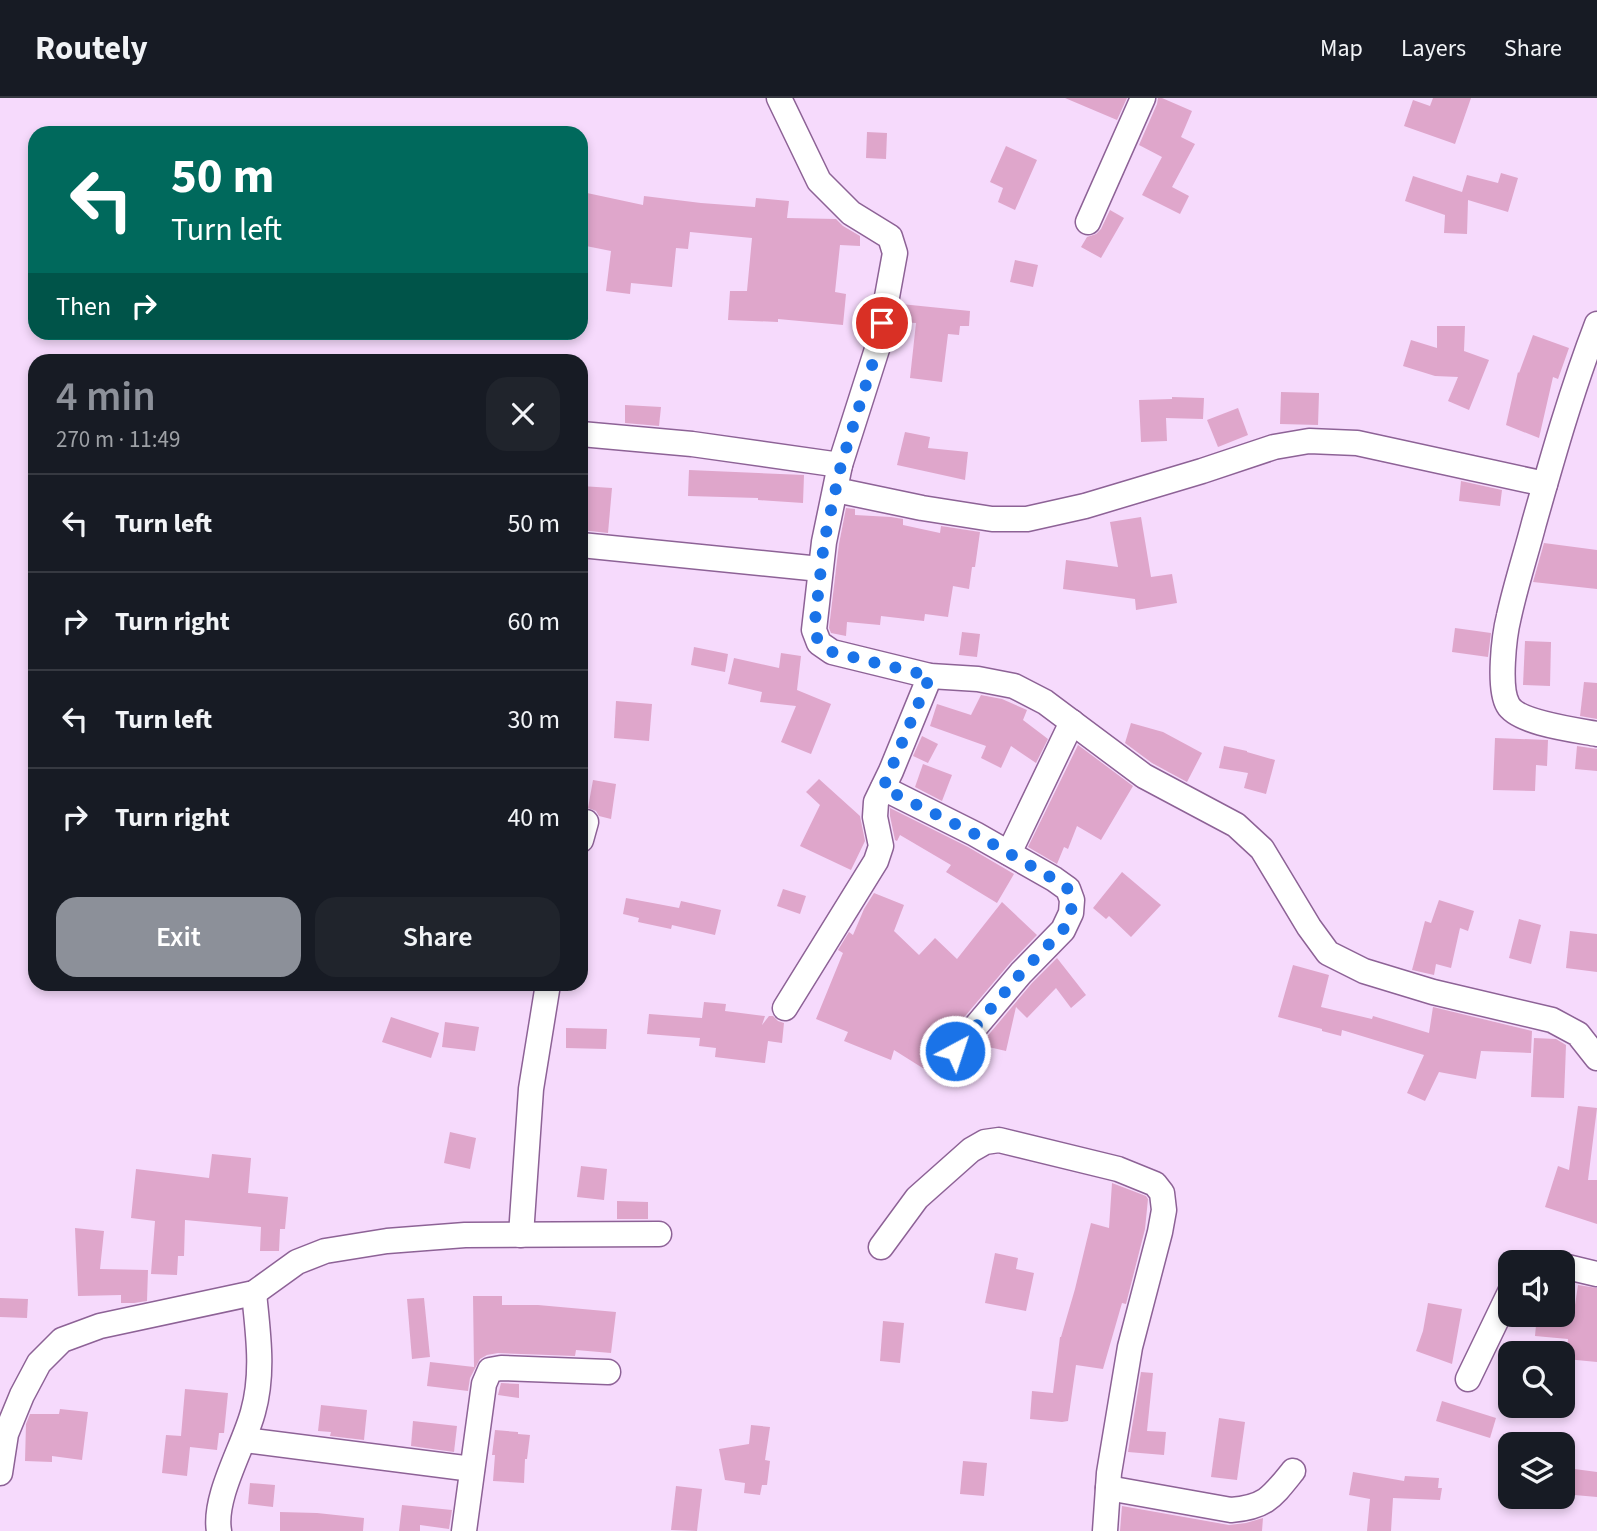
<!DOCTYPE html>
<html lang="en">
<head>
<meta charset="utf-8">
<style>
  body { margin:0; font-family:"Source Sans 3",sans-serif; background:#20242c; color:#f1f3f6; height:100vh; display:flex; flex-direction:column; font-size:26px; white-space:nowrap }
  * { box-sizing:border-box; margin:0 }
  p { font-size:23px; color:#9ea1a6 }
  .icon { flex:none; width:38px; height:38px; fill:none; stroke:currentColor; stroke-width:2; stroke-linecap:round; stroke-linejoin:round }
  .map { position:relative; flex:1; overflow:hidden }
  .details { position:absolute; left:28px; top:256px; width:560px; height:637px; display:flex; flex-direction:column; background:#171b24; border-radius:21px; box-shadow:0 4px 10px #0003 }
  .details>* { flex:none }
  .banner { position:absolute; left:28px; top:28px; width:560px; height:214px; border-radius:21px; box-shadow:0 4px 10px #0003; background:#00695c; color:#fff; overflow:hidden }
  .controls { position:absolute; left:1498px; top:1152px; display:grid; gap:14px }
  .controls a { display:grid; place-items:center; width:77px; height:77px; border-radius:14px; background:#171b24; box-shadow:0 4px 10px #0003; font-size:35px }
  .pin { position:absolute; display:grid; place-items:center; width:60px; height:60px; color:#fff; margin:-30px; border:4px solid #fff; border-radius:50%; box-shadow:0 2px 7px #0007 }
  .me { position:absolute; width:77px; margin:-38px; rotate:40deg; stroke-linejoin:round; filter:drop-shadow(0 0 5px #0008) }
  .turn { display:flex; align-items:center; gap:24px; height:147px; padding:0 28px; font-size:32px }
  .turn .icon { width:91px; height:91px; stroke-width:2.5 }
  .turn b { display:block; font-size:49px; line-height:60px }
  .then { display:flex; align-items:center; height:66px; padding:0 28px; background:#0003; gap:14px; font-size:26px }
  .round { display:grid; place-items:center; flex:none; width:74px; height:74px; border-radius:21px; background:#20242c }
  .head { display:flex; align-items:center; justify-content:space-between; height:119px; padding:0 28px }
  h1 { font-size:42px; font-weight:600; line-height:52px; color:#8c9099 }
  .button { display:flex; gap:14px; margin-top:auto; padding:14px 28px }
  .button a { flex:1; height:80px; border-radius:21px; background:#8c9099; color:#fff; font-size:28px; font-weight:600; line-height:80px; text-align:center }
  .button a+a { background:#20242c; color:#f1f3f6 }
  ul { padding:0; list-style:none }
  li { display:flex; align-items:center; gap:21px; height:98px; padding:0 28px; border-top:2px solid #363941 }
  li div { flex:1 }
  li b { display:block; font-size:26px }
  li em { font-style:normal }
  header { display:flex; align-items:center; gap:42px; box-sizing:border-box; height:98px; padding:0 35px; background:#171b24; border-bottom:2px solid #363941 }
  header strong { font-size:33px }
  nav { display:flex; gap:38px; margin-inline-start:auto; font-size:24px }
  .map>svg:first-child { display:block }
  .building { fill:#dfa6cb }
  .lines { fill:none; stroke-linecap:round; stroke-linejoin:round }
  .minor-casing { stroke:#8d6296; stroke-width:27 }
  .minor { stroke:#fff; stroke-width:24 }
  .route { stroke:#1a73e8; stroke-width:12; stroke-dasharray:0 21.6 }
</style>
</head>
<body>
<header>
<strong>Routely</strong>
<nav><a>Map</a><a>Layers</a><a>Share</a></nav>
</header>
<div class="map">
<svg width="1597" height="1433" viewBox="0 0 1597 1433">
  <rect width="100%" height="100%" fill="#f6dafc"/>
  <g class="building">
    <path d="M1065,0H1127L1117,22Z"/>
    <path d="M1158,0H1162L1192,13L1181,39L1195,46L1172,89L1189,98L1180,116L1142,97L1162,59L1139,47L1157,6Z"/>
    <path d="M1433,0H1471L1455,46L1404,28L1413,2L1430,8Z"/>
    <path d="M867,34L887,35L886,61L866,60Z"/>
    <path d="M1006,48L1037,62L1015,112L998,104L1003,90L990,84Z"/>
    <path d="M1501,75L1518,80L1508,114L1468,102L1467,136L1444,135L1445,117L1405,103L1413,78L1462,94L1467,77L1498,85Z"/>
    <path d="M587,95L643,107L644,98L701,105L755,109L756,100L789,103L787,120L836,121L843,128L860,138V148L840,147L835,194L846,196L843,227L778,221V224L728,222L730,193H747L752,140L690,134L688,151L676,150L672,189L631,185L630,196L606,193L611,153L581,147V120Z"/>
    <path d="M1110,112L1124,120L1101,160L1081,149L1087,139L1096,136L1101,131Z"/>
    <path d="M1015,162L1038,167L1033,189L1010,184Z"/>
    <path d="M901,206L970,213L969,228H960L959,237L948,236L942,284L910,280L916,225L898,224Z"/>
    <path d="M1437,228H1465L1464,253L1489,262L1469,312L1448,303L1458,279L1435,278L1403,268L1411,242L1437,250Z"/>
    <path d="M1533,237L1569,250L1558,281L1553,279L1539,340L1506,327L1518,274L1519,275Z"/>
    <path d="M1281,294L1319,295L1318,327L1280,326Z"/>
    <path d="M1172,299L1204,300L1203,321L1166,320L1167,343L1141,344L1139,302L1172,301Z"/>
    <path d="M625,307L661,309L659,328L625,325Z"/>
    <path d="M1238,310L1248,337L1218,349L1207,322Z"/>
    <path d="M905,334L930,339L928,350L968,354L965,382L897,367Z"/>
    <path d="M689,372L804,377L803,405L758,402V400L688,398Z"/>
    <path d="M1461,383L1502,392L1500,408L1459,403Z"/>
    <path d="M581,388L612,390L608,435L581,432Z"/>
    <path d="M846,410L855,411V417L891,419L903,421V427L940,435L941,428L980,434L975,469H972L969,491L953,488L948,519L925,516L924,523L881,518L880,527L847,524L846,538L831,535L829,530L839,446Z"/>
    <path d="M1141,419L1151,479L1172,476L1177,505L1136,512L1135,501L1063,491L1066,462L1118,469L1110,424Z"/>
    <path d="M1544,445L1597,452V491L1533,484Z"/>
    <path d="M1455,530L1491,535L1488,559L1452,554Z"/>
    <path d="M962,534L980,536L977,559L959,557Z"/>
    <path d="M1525,543L1551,544L1550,588L1523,587Z"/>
    <path d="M694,549L728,556L725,574L691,567Z"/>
    <path d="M781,555L801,558L797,592L831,606L811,656L781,644L796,608L760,604L762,594L728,586L734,560L779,570Z"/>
    <path d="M1584,584L1597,585V621L1580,618Z"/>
    <path d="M981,597L1002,601L1027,612L1023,622L1048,641L1036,665L1011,648L1001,670L981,660L986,648L930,628L937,606L971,617Z"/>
    <path d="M616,603L652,606L649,643L614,640Z"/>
    <path d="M1131,625L1163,634L1202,655L1187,684L1152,665L1125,645Z"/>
    <path d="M922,638L938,646L928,665L913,658Z"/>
    <path d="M1495,640L1548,642L1547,668L1536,667L1535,693L1493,692Z"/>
    <path d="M1078,647L1133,688L1101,742L1077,728L1068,751L1064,749L1057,766L1028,749Z"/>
    <path d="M1224,648L1247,653V654L1275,662L1266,696L1244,690L1248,675L1219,670Z"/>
    <path d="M1577,648L1597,651V673L1575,671Z"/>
    <path d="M923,666L952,677L942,703L915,689Z"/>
    <path d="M819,681L860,718L865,743L851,772L800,748L820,707L806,694Z"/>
    <path d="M593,682L616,686L611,721L599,718L596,713L588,710Z"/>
    <path d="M890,710L968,749L1014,776L997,805L946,774L951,767L900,737L897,743L895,742L890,718Z"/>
    <path d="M1122,774L1161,807L1131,839L1109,818L1106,821L1093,810Z"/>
    <path d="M783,791L806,798L800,816L777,808Z"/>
    <path d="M874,795L904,807L894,833L919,857L935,840L957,861L1002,804L1037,837L1010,865L944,943L941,950V956L929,974L894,952L891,962L844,943L848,934L816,921L843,855L838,852L849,834L853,837L864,811Z"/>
    <path d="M626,800L679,810L681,803L721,812L715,837L672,827L671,831L638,824L639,820L623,816Z"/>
    <path d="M1439,802L1474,813L1468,833L1460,830L1451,870L1436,866L1434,877L1412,872L1425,823L1431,825Z"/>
    <path d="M1519,821L1541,827L1531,866L1509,860Z"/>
    <path d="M1570,833L1597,836V874L1566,870Z"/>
    <path d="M1057,860L1086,897L1071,910L1056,890L1027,920L1016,909L1006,953L980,947L1032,885Z"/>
    <path d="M1293,867L1329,877L1321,909L1372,921L1373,918L1429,935L1433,909L1532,933L1531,955L1481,953L1476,981L1439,974L1425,1003L1407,995L1424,957L1342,932L1341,938L1322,933V931L1278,919Z"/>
    <path d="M704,904L726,906L725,913L765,918L762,927L769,918H773L778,923L784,925L782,945L768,943L765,965L715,959L716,950L699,948L700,940L647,936L649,916L702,920Z"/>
    <path d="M391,919L439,935L431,960L382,944Z"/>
    <path d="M445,924L479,929L475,953L442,949Z"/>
    <path d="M566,930L607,931L606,951L566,950Z"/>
    <path d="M1534,940L1556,941L1566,947L1564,1000L1531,999Z"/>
    <path d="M1578,1008L1597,1010L1588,1082H1597V1126L1545,1109L1558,1068L1569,1072Z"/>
    <path d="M450,1034L476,1040L470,1071L444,1065Z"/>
    <path d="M212,1056L251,1060L248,1095L288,1099L285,1131H280L279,1153H260L261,1129L185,1122L184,1158H178L177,1177L151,1176L155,1123L131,1120L136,1071L209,1080Z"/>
    <path d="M581,1068L607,1071L604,1102L577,1099Z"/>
    <path d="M1112,1085L1146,1098L1148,1101L1145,1131L1126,1206L1122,1205L1103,1271L1076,1267L1068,1323L1062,1324L1030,1321L1032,1293L1053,1295L1060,1239H1061L1075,1191L1091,1125L1109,1130Z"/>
    <path d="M617,1103L648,1104V1121H617Z"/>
    <path d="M75,1130L104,1133L100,1171L148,1172L147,1203L134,1205H121V1197L78,1198Z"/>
    <path d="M995,1155L1018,1160L1016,1171L1034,1175L1026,1213L985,1205Z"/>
    <path d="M1578,1187L1597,1190V1264L1566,1261L1568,1241L1535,1238L1537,1216H1563V1206L1575,1207Z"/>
    <path d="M473,1198H502V1207H538L616,1214L611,1255L576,1252L575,1258L498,1255L487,1257L480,1261L470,1280L468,1293L427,1288L430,1264L474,1269Z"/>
    <path d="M0,1200L28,1201L27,1220L0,1219Z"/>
    <path d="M424,1200L430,1259L412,1261L407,1201Z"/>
    <path d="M1428,1205L1462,1211L1452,1266L1416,1253L1423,1233Z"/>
    <path d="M883,1223L904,1225L900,1265L880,1263Z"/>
    <path d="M1141,1274L1153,1275L1147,1333L1166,1334L1164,1357L1128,1354Z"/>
    <path d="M501,1285L519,1286V1300L498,1297Z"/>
    <path d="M185,1291L228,1295L224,1335H219L217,1352L190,1349L187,1378L162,1375L166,1337L181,1338Z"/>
    <path d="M1442,1303L1496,1320L1490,1340L1436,1323Z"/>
    <path d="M321,1307L367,1312L364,1342L330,1338L331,1334L318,1333Z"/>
    <path d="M60,1311L88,1314L82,1362L52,1358V1364L25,1363L26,1326L30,1316H59Z"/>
    <path d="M1219,1320L1245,1324L1237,1382L1211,1379Z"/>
    <path d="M413,1323L457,1328L454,1354L411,1348Z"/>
    <path d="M751,1327L770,1329L765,1362L770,1363L767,1387H762L760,1397L744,1395L745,1385L725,1382L719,1351L749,1346Z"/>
    <path d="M495,1332L518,1334V1336L530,1337L527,1361H525L524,1385L493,1383L495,1357H492Z"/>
    <path d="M963,1363L987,1365L984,1398L960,1396Z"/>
    <path d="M1567,1370L1597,1374V1399L1563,1396Z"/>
    <path d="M1353,1374L1404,1383L1405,1378L1439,1380L1438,1390H1442L1440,1402L1393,1400L1391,1433H1367L1370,1401L1349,1397Z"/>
    <path d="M250,1385L275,1387L273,1409L248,1406Z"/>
    <path d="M676,1388L702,1391L697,1433L671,1432Z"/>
    <path d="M402,1407L452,1412L449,1431L420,1427V1433H399Z"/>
    <path d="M1122,1408L1229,1427L1246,1425L1263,1420L1262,1433H1120Z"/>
    <path d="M280,1414L317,1415L364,1420L363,1433H280Z"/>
  </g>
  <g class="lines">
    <g class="minor-casing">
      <g id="minor">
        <path d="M779,0L819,83L851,115L890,139L895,155L878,248L840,367L824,444L814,532L819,545L832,554L930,578L978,581L1014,588L1045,604L1144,678L1236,727L1262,751L1309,829L1328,855L1364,873L1433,894L1552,922L1578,936L1597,960"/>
        <path d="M1088,124L1143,0"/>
        <path d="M1597,226C1572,291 1553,358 1534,425C1526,456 1516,486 1509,518C1504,538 1498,590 1508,607C1518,625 1576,632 1597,636"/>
        <path d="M581,336L692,346L840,367"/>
        <path d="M836,392L922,410L992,421H1027L1085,408L1202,373L1274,349L1309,343L1357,345L1545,386"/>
        <path d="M581,447L820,471"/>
        <path d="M883,690L975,736L1054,781L1068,791L1072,802L1071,815L1063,832L1021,875L955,953"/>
        <path d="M581,742L586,724"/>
        <path d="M1009,755L1072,624"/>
        <path d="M785,910L876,763L881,748L875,719L876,704L891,673L930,578"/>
        <path d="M521,1137L531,991L548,886"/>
        <path d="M881,1149L917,1100L971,1052L985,1044L999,1042L1118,1071L1155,1086L1162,1095L1164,1112L1160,1134L1130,1249L1109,1375L1105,1433"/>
        <path d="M1563,1168L1597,1176"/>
        <path d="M1468,1281L1510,1194"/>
        <path d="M245,1342L472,1371"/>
        <path d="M0,1375L6,1336L22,1297L39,1265L62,1242L100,1228L254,1195L297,1164L325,1153L387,1143L465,1137L659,1136"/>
        <path d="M1108,1390L1231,1412C1266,1409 1272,1399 1293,1373"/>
        <path d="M219,1433C213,1399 244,1348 253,1314C264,1275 258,1235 254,1195"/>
        <path d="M464,1433L484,1286L490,1272L501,1270L608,1274"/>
      </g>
    </g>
    <use href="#minor" class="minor"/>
  </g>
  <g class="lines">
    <path class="route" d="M882,225L878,248L841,367L824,444L814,532L819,545L832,554L930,578L883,690L975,736L1054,781L1068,791L1072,802L1071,815L1063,832L1021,875L955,953"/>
  </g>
</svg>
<div class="controls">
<a><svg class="icon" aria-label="sound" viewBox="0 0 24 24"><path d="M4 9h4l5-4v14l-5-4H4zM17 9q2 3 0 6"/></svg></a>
<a><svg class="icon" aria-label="search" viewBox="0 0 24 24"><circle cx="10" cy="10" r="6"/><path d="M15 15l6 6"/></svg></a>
<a><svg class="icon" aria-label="layers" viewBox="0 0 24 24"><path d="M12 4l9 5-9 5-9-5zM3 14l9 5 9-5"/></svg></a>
</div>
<div class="pin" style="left:882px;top:225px;background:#d93025"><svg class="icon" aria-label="arrive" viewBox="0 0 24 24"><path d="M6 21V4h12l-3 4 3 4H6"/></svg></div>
<svg class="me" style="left:955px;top:953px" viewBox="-20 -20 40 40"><circle r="17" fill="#1a73e8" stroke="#fff" stroke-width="3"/><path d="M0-11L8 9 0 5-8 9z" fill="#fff"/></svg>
<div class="banner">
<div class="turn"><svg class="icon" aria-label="left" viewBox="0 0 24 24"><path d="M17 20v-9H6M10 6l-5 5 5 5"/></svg><div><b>50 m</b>Turn left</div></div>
<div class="then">Then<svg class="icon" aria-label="right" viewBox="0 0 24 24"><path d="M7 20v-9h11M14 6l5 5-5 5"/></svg></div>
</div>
<section class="details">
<div class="head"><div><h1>4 min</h1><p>270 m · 11:49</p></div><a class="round"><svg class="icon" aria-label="close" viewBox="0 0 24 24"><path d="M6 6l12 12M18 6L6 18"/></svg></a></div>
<ul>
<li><svg class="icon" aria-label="left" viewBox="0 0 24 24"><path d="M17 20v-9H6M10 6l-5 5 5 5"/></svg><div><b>Turn left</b></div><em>50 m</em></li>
<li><svg class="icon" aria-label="right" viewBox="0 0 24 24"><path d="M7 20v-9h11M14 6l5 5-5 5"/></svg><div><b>Turn right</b></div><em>60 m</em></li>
<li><svg class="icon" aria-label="left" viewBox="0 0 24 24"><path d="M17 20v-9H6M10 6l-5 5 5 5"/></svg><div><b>Turn left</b></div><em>30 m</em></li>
<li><svg class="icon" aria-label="right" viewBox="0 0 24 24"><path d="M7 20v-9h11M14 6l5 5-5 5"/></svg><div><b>Turn right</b></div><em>40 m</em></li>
</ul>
<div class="button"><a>Exit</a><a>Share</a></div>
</section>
</div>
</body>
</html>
